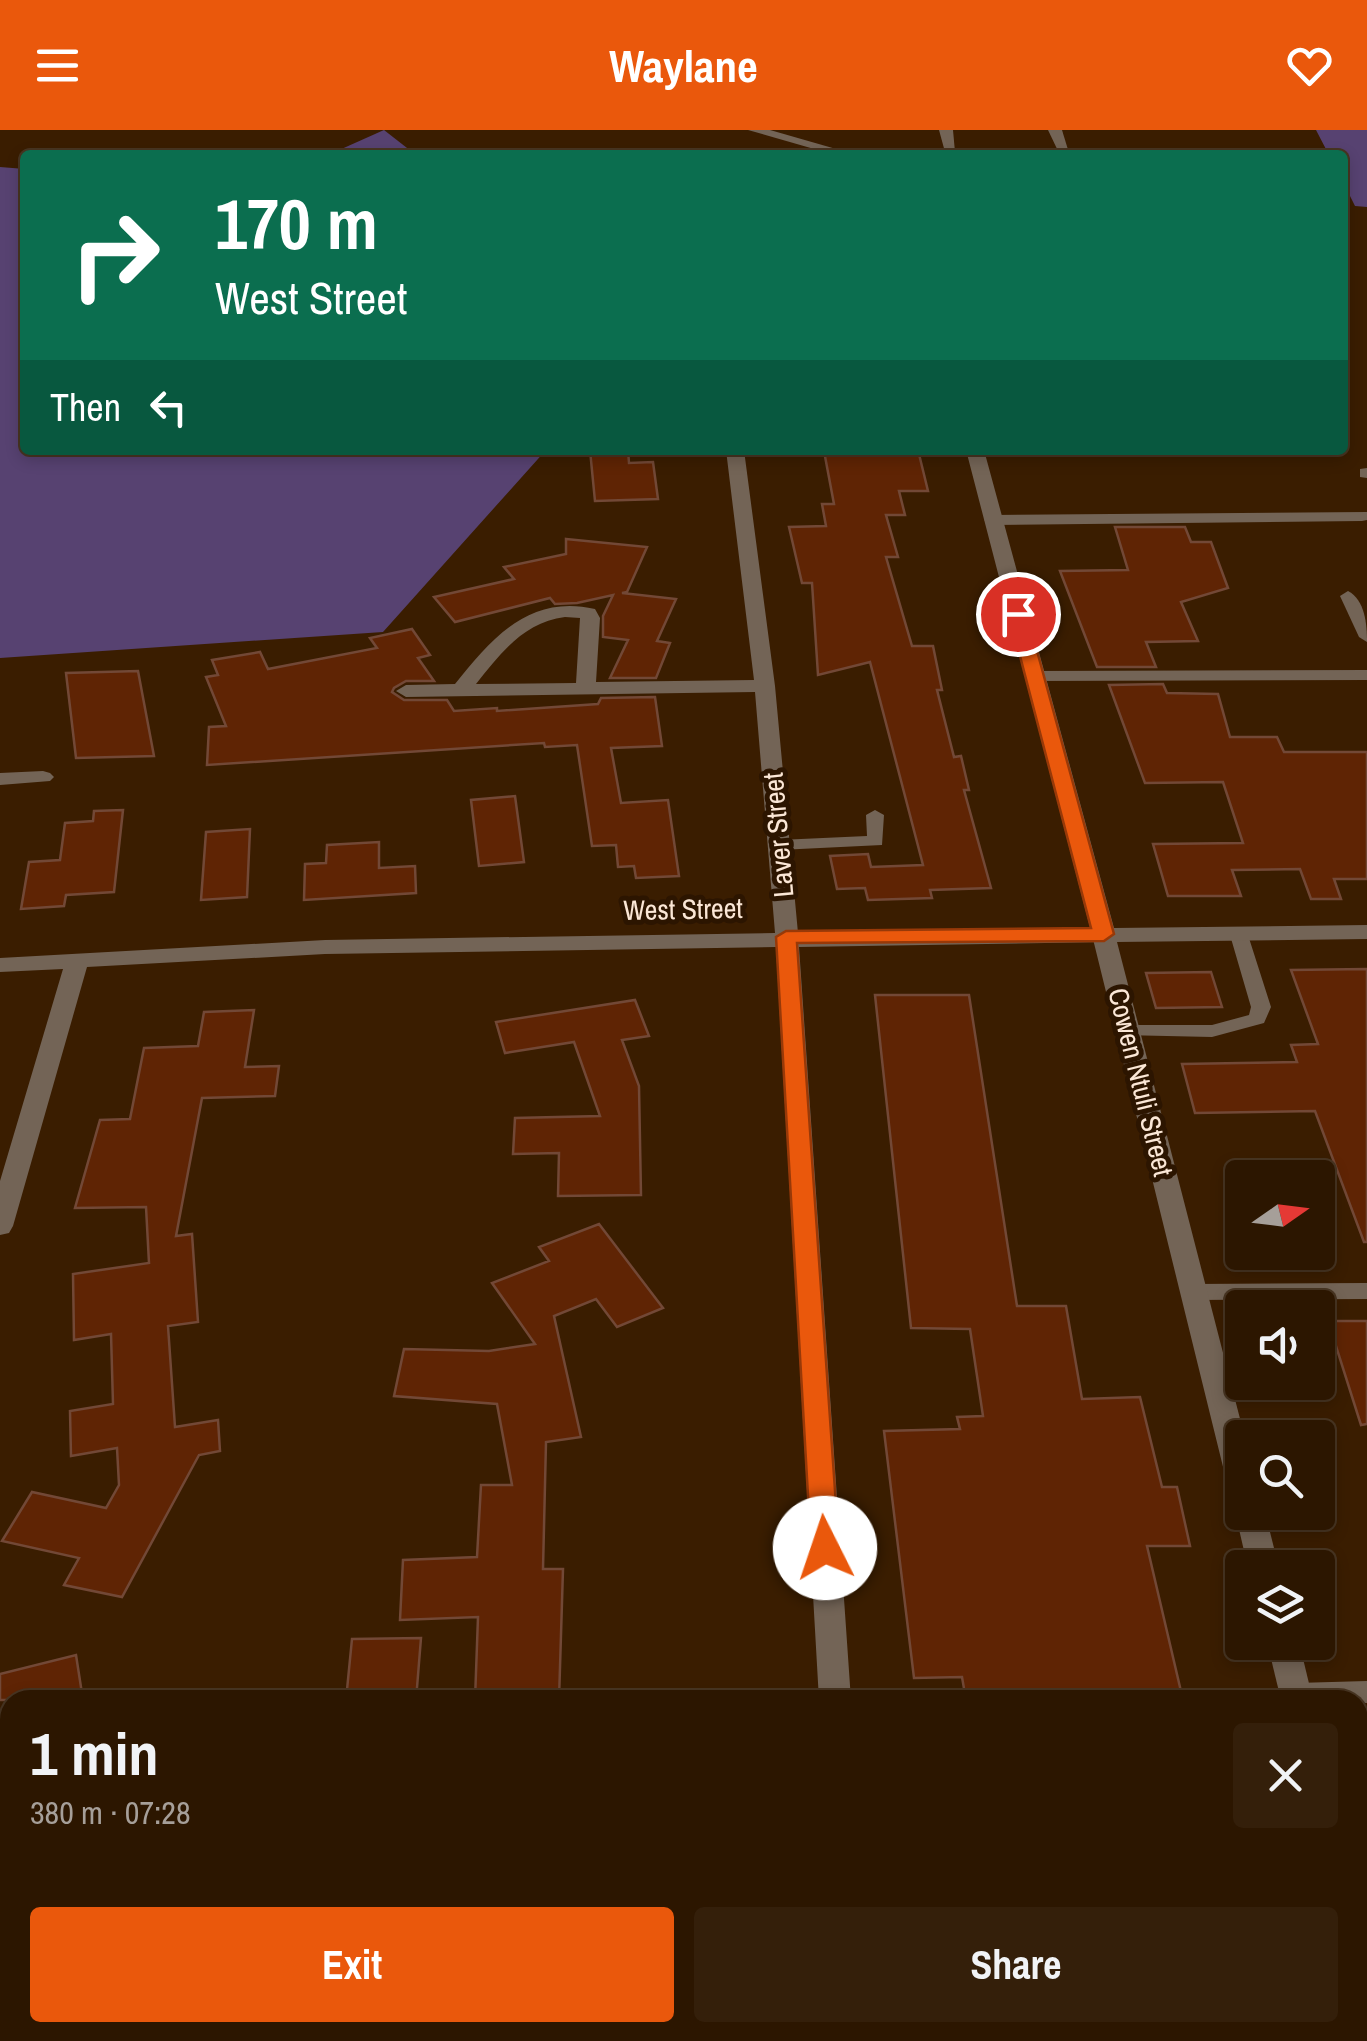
<!DOCTYPE html>
<html lang="en">
<head>
<meta charset="utf-8">
<style>
  body { margin:0; font-family:"Archivo Narrow",sans-serif; background:#341f0a; color:#f1f3f6; height:100vh; display:flex; flex-direction:column; font-size:38px; white-space:nowrap }
  * { box-sizing:border-box; margin:0 }
  p { font-size:32px; color:#a69f99 }
  .icon { flex:none; width:55px; height:55px; fill:none; stroke:currentColor; stroke-width:2; stroke-linecap:round; stroke-linejoin:round }
  .map { position:relative; flex:1; overflow:hidden }
  .side { position:absolute; left:0px; top:1560px; width:1368px; height:352px; display:flex; flex-direction:column; background:#2c1600; border-radius:30px 30px 0 0; box-shadow:0 5px 15px #0003,0 0 0 2px #483522 }
  .side>* { flex:none }
  .banner { position:absolute; left:20px; top:20px; width:1328px; height:305px; border-radius:10px; box-shadow:0 5px 15px #0003,0 0 0 2px #483522; background:#0b6e4f; color:#fff; overflow:hidden }
  .needle { width:65px; rotate:76deg }
  .tools { position:absolute; left:1225px; top:1030px; display:grid; gap:20px }
  .tools a { display:grid; place-items:center; width:110px; height:110px; border-radius:10px; background:#2c1600; box-shadow:0 5px 15px #0003,0 0 0 2px #483522; font-size:50px }
  .pin { position:absolute; display:grid; place-items:center; width:85px; height:85px; color:#fff; margin:-42px; border:5px solid #fff; border-radius:50%; box-shadow:0 2px 10px #0007 }
  .me { position:absolute; width:110px; margin:-55px; rotate:356deg; stroke-linejoin:round; filter:drop-shadow(0 0 8px #0008) }
  .turn { display:flex; align-items:center; gap:35px; height:210px; padding:0 30px; font-size:45px }
  .turn .icon { width:130px; height:130px; stroke-width:2.5 }
  .turn b { display:block; font-size:70px; line-height:85px }
  .then { display:flex; align-items:center; height:95px; padding:0 30px; background:#0003; gap:20px; font-size:38px }
  .round { display:grid; place-items:center; flex:none; width:105px; height:105px; border-radius:10px; background:#341f0a }
  .headline { display:flex; align-items:center; justify-content:space-between; height:170px; padding:0 30px }
  h1 { font-size:60px; font-weight:700; line-height:75px }
  .cta { display:flex; gap:20px; margin-top:auto; padding:20px 30px }
  .cta a { flex:1; height:115px; border-radius:10px; background:#ea580c; color:#fff; font-size:40px; font-weight:700; line-height:115px; text-align:center }
  .cta a+a { background:#341f0a; color:#f1f3f6 }
  header { display:flex; justify-content:space-between; align-items:center; height:130px; padding:0 30px; background:#ea580c; color:#fff; font-size:45px; font-weight:700 }
  .map>svg:first-child { display:block }
  .green { fill:#574271 }
  .building { fill:#5f2404; stroke:#724836; stroke-width:2.5 }
  .lines { fill:none; stroke-linecap:round; stroke-linejoin:round }
  .service { fill:#736456; fill-rule:evenodd }
  .minor { fill:#736456; fill-rule:evenodd }
  .tertiary { fill:#736456; fill-rule:evenodd }
  .route { fill:#ea580c; stroke:#983908; stroke-width:2.5 }
  .labels { text-anchor:middle; dominant-baseline:central; stroke-width:10; stroke-linejoin:round; paint-order:stroke }
  .street-label { font-size:28px; fill:#fbe7d6; stroke:#2c1500 }
</style>
</head>
<body>
<header><svg class="icon" aria-label="menu" viewBox="0 0 24 24"><path d="M4 6h16M4 12h16M4 18h16"/></svg>Waylane<svg class="icon" aria-label="heart" viewBox="0 0 24 24"><path d="M12 20l-8-8c-3-5 5-10 8-4 3-6 11-1 8 4z"/></svg></header>
<div class="map">
<svg width="1367" height="1911" viewBox="0 0 1367 1911">
  <rect width="100%" height="100%" fill="#3a1d00"/>
  <g class="green">
    <path d="M384,0L416,25H328Z"/>
    <path d="M1316,0H1367V77L1355,76L1343,52L1342,25H1329Z"/>
    <path d="M0,37L25,39V320H546L383,502L0,528Z"/>
  </g>
  <g class="building">
    <path d="M590,320H628L629,333L653,332L658,369L595,371Z"/>
    <path d="M918,320L928,361H899L905,385H886L898,427H886L912,516H933L942,560H937L954,627L961,626L969,660H964L991,758L930,760L932,768L868,770L865,758L837,759L830,726L868,724L871,737L923,735L870,532L818,545L812,453H802L789,397L826,396L822,374H834L824,321Z"/>
    <path d="M1115,397H1185L1191,412H1211L1228,458L1181,472L1198,511L1146,512L1156,537H1097L1060,441L1128,440Z"/>
    <path d="M566,409L647,417L627,462L622,463L676,469L657,511L670,513L656,548H610L628,510L603,507V486L613,465L577,473L555,474L550,468L455,492L434,467L514,449L504,437L566,424Z"/>
    <path d="M412,499L430,525L418,528L434,551H406L394,558L392,562L404,570H447L454,581L497,578V581L598,574L601,568L655,567L662,616L611,618L621,673L668,670L679,746L636,748L634,736L618,737L616,715L592,716L577,615L545,617L544,613L207,635L209,597L226,596L206,547L218,545L212,530L260,522L268,539L377,518L370,508Z"/>
    <path d="M138,541L154,626L76,628L66,543Z"/>
    <path d="M1163,554L1167,563L1218,564L1230,607H1277L1284,622H1367V749H1334L1341,769H1311L1300,739L1232,740L1241,766H1168L1153,714L1243,713L1223,652L1145,653L1109,555Z"/>
    <path d="M515,666L524,732L479,736L471,670Z"/>
    <path d="M123,680L114,762L66,765L64,776L21,779L29,732L60,730L65,693L93,691L94,681Z"/>
    <path d="M250,699L247,767L201,770L206,702Z"/>
    <path d="M379,712V738L415,736L416,763L304,770L305,734L326,733L327,715Z"/>
    <path d="M1367,839V1112H1364L1315,981L1195,983L1182,934L1297,932L1291,915L1318,914L1291,840Z"/>
    <path d="M1211,842L1222,877L1156,878L1146,843Z"/>
    <path d="M875,865H969L1017,1176H1066L1082,1269L1140,1267L1162,1357H1177L1190,1416H1147L1183,1570H966L962,1547L914,1548L884,1301L960,1299L957,1287L983,1286L970,1199L911,1198Z"/>
    <path d="M635,870L649,906L622,910L639,956L641,1065L558,1066L559,1023L513,1024L515,988L600,986L574,912L505,923L496,892Z"/>
    <path d="M254,880L245,937L279,936L275,966L202,968L176,1106L192,1104L198,1192L168,1196L175,1297L218,1290L220,1321L199,1325L122,1467L64,1455L79,1428L2,1411L32,1362L106,1378L119,1355L117,1318L71,1326L70,1281L113,1274L111,1204L74,1210L73,1144L149,1133L146,1077L75,1078L100,990L130,989L144,918L198,916L204,882Z"/>
    <path d="M599,1094L663,1178L617,1197L596,1169L554,1186L581,1307L546,1312L543,1439H563L559,1570H475L478,1487L400,1490L403,1430L477,1427L481,1355H512L497,1274L394,1266L404,1219L489,1221L535,1214L492,1153L549,1131L539,1117Z"/>
    <path d="M1328,1191H1367V1294L1361,1295Z"/>
    <path d="M421,1508L416,1570H346L352,1509Z"/>
    <path d="M76,1525L83,1570H0V1544Z"/>
  </g>
  <g class="lines">
    <g class="service">
      <path d="M1348,461C1365,470 1367,494 1367,512L1359,507L1340,466Z"/>
      <path d="M1367,540V550L1035,551L1027,546L1035,541Z"/>
      <path d="M875,680L884,685L882,715L779,720L770,715L779,710L867,706L866,685Z"/>
      <path d="M1239,799L1248,805L1271,877L1264,893L1212,907L1121,905L1118,901L1121,897L1128,895H1212L1249,885L1251,877L1230,805Z"/>
      <path d="M1367,1153V1169L1194,1170L1186,1168L1183,1162L1186,1156L1194,1154Z"/>
      <path d="M1367,1551V1573H1358V1570H1286L1283,1564L1287,1556L1296,1553Z"/>
    </g>
    <g class="minor">
      <path d="M939,0H953L955,22H945Z"/>
      <path d="M1048,0H1062L1069,23H1059Z"/>
      <path d="M726,320H744L775,556L798,803L1104,798L1116,805L1104,812L799,817L851,1570H819L776,817L325,824L87,837L13,1096L9,1103L0,1105V1051L63,839L0,842V828L325,810L775,803L755,562L406,567L396,561L406,555L455,554C492,508 529,464 595,479L600,488L596,552L754,550ZM565,487L580,488L576,553L476,554C501,523 524,492 565,487Z"/>
      <path d="M1367,338V348L1360,347V339Z"/>
      <path d="M1367,382V390L1362,391L993,395L984,390L993,385Z"/>
      <path d="M43,641L50,643L54,647L50,651L0,655V643Z"/>
      <rect x="0" y="1717" width="10" height="32"/>
      <path d="M841,1902H877L878,1911H842Z"/>
    </g>
    <g class="tertiary">
      <path d="M748,0H770L857,25H835Z"/>
      <path d="M966,320H984L1114,798L1367,795V809L1117,812L1245,1308L1242,1365L1231,1361L1227,1353L1092,805Z"/>
      <path d="M1242,1373V1382H1265L1279,1438H1248L1235,1382Z"/>
      <path d="M1267,1512H1299L1313,1570H1281Z"/>
      <path d="M1358,1792L1367,1795V1864L1358,1860Z"/>
    </g>
  </g>
  <path class="route" d="M1018,478L1027,484L1114,804L1104,811L797,813L839,1418L835,1425L825,1429L815,1425L811,1418L776,807L786,801L1091,798L1009,484Z"/>
  <g class="labels">
    <g class="street-label">
      <text transform="translate(778 705) rotate(-95)">Laver Street</text>
      <text transform="translate(683 779) rotate(-1)">West Street</text>
      <text transform="translate(1141 952) rotate(76)">Cowen Ntuli Street</text>
    </g>
  </g>
</svg>
<div class="tools">
<a><svg class="needle" viewBox="-14 -14 28 28"><path d="M0-13l5 13h-10z" fill="#e53935"/><path d="M0 13l5-13h-10z" fill="#a69f99"/></svg></a>
<a><svg class="icon" aria-label="sound" viewBox="0 0 24 24"><path d="M4 9h4l5-4v14l-5-4H4zM17 9q2 3 0 6"/></svg></a>
<a><svg class="icon" aria-label="search" viewBox="0 0 24 24"><circle cx="10" cy="10" r="6"/><path d="M15 15l6 6"/></svg></a>
<a><svg class="icon" aria-label="layers" viewBox="0 0 24 24"><path d="M12 4l9 5-9 5-9-5zM3 14l9 5 9-5"/></svg></a>
</div>
<div class="pin" style="left:1018px;top:484px;background:#d93025"><svg class="icon" aria-label="arrive" viewBox="0 0 24 24"><path d="M6 21V4h12l-3 4 3 4H6"/></svg></div>
<svg class="me" style="left:825px;top:1418px" viewBox="-20 -20 40 40"><circle r="19" fill="#fff"/><path d="M0-13L10 11 0 6-10 11z" fill="#ea580c"/></svg>
<div class="banner">
<div class="turn"><svg class="icon" aria-label="right" viewBox="0 0 24 24"><path d="M7 20v-9h11M14 6l5 5-5 5"/></svg><div><b>170 m</b>West Street</div></div>
<div class="then">Then<svg class="icon" aria-label="left" viewBox="0 0 24 24"><path d="M17 20v-9H6M10 6l-5 5 5 5"/></svg></div>
</div>
<section class="side">
<div class="headline"><div><h1>1 min</h1><p>380 m · 07:28</p></div><a class="round"><svg class="icon" aria-label="close" viewBox="0 0 24 24"><path d="M6 6l12 12M18 6L6 18"/></svg></a></div>
<div class="cta"><a>Exit</a><a>Share</a></div>
</section>
</div>
</body>
</html>
